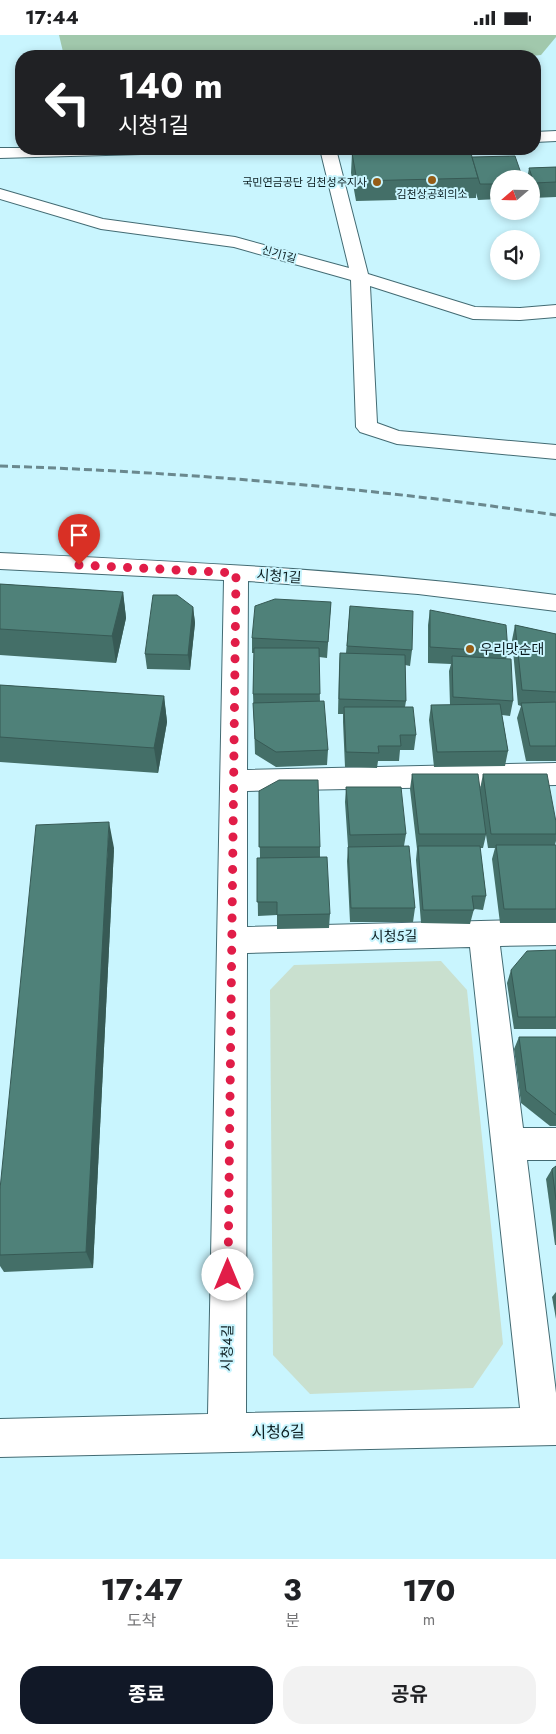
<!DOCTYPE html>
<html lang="ko">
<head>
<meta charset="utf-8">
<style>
  body { margin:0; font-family:Jost,"Noto Sans KR",sans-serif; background:#f2f2f2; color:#202124; height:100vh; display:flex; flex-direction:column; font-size:19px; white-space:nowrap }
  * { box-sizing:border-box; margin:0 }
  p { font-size:16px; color:#757577 }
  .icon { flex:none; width:28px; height:28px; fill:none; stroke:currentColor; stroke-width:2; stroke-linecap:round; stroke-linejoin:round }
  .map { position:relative; height:1524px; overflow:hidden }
  .side { display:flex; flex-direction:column; background:#fff; flex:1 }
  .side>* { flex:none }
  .guide { position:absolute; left:15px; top:15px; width:526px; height:105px; border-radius:20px; box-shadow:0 2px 8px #0003; background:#202124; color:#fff; overflow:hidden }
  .needle { width:32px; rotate:250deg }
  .tools { position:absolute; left:490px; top:135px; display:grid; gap:10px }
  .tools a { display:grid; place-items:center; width:50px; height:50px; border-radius:50%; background:#fff; box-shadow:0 2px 8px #0003; font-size:25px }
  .pin { position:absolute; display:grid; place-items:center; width:42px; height:42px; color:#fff; margin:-51px -21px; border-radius:50% 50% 50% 0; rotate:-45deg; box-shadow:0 0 5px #0007 }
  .pin .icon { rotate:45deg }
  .me { position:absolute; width:55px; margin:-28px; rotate:0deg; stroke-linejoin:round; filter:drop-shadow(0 0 4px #0008) }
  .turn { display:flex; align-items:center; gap:18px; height:105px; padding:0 20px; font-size:22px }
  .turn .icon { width:65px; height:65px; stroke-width:2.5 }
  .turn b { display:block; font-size:35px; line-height:42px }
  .eta { display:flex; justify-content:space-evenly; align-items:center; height:85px; text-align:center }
  .eta b { font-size:30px; font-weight:700; line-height:35px }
  .action { display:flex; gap:10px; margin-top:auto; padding:10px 20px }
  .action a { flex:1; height:58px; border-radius:20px; background:#111827; color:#fff; font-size:20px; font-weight:700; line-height:58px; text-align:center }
  .action a+a { background:#f2f2f2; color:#202124 }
  .status { display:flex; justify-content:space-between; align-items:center; height:35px; padding:0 25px; background:#fff; direction:ltr }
  .status svg { height:14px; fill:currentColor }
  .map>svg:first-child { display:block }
  .green { fill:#c9e0cf }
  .forest { fill:#a1c8ac }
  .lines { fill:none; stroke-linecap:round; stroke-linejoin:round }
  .minor-casing { stroke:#436b73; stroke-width:2 }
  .minor { fill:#fff; fill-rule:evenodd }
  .rail { stroke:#6a888e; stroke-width:3; stroke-dasharray:8 4; stroke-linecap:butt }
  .wall { fill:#446f68 }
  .shaded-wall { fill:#375a55 }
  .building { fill:#4f8179; stroke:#375a55 }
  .route { stroke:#e11d48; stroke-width:9; stroke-dasharray:0 16.2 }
  .poi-dot { fill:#955d17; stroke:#c9f5fe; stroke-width:2 }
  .labels { text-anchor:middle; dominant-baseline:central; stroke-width:4; stroke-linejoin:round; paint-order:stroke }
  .far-poi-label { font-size:11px; fill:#0b1c1f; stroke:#c9f5fe; text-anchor:end }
  .far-street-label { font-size:11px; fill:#0b1c1f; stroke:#c9f5fe }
  .street-label { font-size:14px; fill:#0b1c1f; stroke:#c9f5fe }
  .poi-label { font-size:14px; fill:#0b1c1f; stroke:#c9f5fe; text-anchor:start }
  .near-street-label { font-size:16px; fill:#0b1c1f; stroke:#c9f5fe }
</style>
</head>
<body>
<div class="status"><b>17:44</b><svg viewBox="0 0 49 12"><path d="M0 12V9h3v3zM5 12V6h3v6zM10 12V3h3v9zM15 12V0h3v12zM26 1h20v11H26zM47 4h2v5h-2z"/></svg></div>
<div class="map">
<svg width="556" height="1524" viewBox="0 0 556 1524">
  <rect width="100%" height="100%" fill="#c9f5fe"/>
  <path class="green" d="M441,926L467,955L503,1309L473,1353L310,1359L273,1320L270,955L294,930Z"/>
  <path class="forest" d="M59,0H556V2L541,20L531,21H64Z"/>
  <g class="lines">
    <g class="minor-casing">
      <g id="minor">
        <path d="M556,96V106L535,107V97Z"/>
        <path d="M0,113H21L149,114L147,117L141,119L0,123Z"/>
        <path d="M320,114H336L368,239L475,272L520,273L556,270V282L520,285L473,284L370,251L377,388L399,396L556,410V424L397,409L360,397L356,392L351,245L234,212L101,194L0,164V154L103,184L235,202L349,233Z"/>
        <path d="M0,518C186,527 371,535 556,560V576L418,559L248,546L247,735L556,728V750L247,756V892L556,884V910L500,911L523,1093H556V1125H527L556,1358V1410L0,1422V1384L208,1379L224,545L0,534ZM470,912L520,1373L246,1378L247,918Z"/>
      </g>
    </g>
    <use href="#minor" class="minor"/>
    <path class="rail" d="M0,431C187,437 371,453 556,480"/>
  </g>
  <g class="wall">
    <path d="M352,118L472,123L499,144V164L478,165L476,158V163L356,166L351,138Z"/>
    <path d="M556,132V162L532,163L531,144H527L529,133Z"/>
    <path d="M0,549L123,557L126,583L116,628L0,620Z"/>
    <path d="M331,567L327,623L319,622L320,667L328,715L327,730L276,732L255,719L253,659L254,618H252V603Z"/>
    <path d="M350,571L412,615L410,631L405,630L406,666L405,672L416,700L414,715H400L399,726H378L377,733L345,732L343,687V679H338L339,633L340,618H346Z"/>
    <path d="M193,572L195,588L190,635L147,634L145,619Z"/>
    <path d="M430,575L508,617L506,624L513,666L510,681L502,680L508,716L505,731L434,732L429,685L431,670H450L449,636L451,629L428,628V590Z"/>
    <path d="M515,590L556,599V726H526L517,683L521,671L518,670L512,605Z"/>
    <path d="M0,650L164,661L167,687L158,738L0,727Z"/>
    <path d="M412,739L480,754L483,739L556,787V806L555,810H556V888H500L492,824L495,813H488L486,800L483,813H480L486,861L483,875L474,874L470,889L421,888L416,825L417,814L410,754Z"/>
    <path d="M346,752L406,799L404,811L415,873L413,887H350L347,826L348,812L345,767Z"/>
    <path d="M259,756L320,812V822L330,879L329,893L277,894V880L258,881L257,823H260Z"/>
    <path d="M114,813L93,1233L4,1237L0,1231V1154Z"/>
    <path d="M556,915V994H514L507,948L511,935Z"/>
    <path d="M519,1002H556V1091H550L521,1068L514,1014Z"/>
    <path d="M556,1131V1210H555L546,1144L552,1134Z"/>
    <path d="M556,1257V1284L552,1262Z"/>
  </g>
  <g class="shaded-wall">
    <path d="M123,557L126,583L116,628L112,601Z"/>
    <path d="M193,572L195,588L190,635L188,620Z"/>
    <path d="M164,661L167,687L158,738L154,713Z"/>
    <path d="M109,787L114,813L93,1233L86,1217Z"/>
  </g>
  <g class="building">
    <path d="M470,115L478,143L357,146L352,118Z"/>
    <path d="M515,121L523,144H499V149H480L472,122Z"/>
    <path d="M556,132V147L534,148L529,133Z"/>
    <path d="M0,549L123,557L112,601L0,594Z"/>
    <path d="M153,560H177L193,572L188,620L145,619Z"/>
    <path d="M275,564L331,567L328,607L252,603L255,571Z"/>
    <path d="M350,571L413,576L412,615L347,611Z"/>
    <path d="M430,575L506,590L508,617L430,612Z"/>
    <path d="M515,590L556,599V657L522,655Z"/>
    <path d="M254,613H319L320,659H253Z"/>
    <path d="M340,618L405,620L406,666L339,664Z"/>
    <path d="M452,621L511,624L513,666L453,662Z"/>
    <path d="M0,650L164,661L154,713L0,702Z"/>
    <path d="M324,666L328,715L276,717L255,704L253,668Z"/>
    <path d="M556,667V711H530L521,668Z"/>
    <path d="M500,669L508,716L437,717L431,670Z"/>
    <path d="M344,672H413L416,700H400L401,711H378L379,718L346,717Z"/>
    <path d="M412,739H478L486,799H419Z"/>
    <path d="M483,739H547L556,787V799H491Z"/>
    <path d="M279,745H318L320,812H259V756Z"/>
    <path d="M346,752H401L406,799L350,800Z"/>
    <path d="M109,787L86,1217L0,1220V1154L36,790Z"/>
    <path d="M496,810H556V874H504Z"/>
    <path d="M409,811L415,873H351L348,812Z"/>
    <path d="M418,811H480L486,861H472L474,875H423Z"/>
    <path d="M327,822L330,879L277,880V867H257V823Z"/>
    <path d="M556,915V982H518L511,935L527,916Z"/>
    <path d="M519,1002H556V1080L526,1056Z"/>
    <path d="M556,1131V1165L552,1134Z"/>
  </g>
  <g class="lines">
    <path class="route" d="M79,530L236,538L228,1240"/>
  </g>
  <g class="poi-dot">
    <circle cx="432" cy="145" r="5"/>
    <circle cx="377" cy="147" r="5"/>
    <circle cx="470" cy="614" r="5"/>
  </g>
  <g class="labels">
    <g class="far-poi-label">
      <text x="367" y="147">국민연금공단 김천성주지사</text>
      <text x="432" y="159" text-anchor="middle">김천상공회의소</text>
    </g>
    <g class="far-street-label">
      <text transform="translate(279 219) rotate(16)">신기1길</text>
    </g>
    <g class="street-label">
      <text transform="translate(279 541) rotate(4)">시청1길</text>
      <text transform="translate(394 901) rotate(-1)">시청5길</text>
      <text transform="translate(227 1313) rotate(-89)">시청4길</text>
    </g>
    <g class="poi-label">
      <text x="480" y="614">우리맛순대</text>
    </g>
    <g class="near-street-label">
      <text transform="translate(278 1397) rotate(-1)">시청6길</text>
    </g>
  </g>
</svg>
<div class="tools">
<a><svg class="needle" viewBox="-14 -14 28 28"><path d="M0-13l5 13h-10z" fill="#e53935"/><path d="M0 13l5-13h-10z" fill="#757577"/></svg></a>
<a><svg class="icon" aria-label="sound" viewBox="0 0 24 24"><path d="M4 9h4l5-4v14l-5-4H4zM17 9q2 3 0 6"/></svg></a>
</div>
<div class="pin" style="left:79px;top:530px;background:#d93025"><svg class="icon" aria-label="arrive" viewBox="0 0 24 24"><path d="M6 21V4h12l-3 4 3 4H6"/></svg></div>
<svg class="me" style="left:228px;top:1240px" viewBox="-20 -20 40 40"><circle r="19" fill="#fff"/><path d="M0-13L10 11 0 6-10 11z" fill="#e11d48"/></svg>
<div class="guide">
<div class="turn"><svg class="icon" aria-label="left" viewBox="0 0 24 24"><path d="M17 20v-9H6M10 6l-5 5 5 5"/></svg><div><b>140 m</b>시청1길</div></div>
</div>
</div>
<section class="side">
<div class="eta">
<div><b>17:47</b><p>도착</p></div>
<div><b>3</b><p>분</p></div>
<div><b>170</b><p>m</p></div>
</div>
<div class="action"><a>종료</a><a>공유</a></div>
</section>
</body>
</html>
